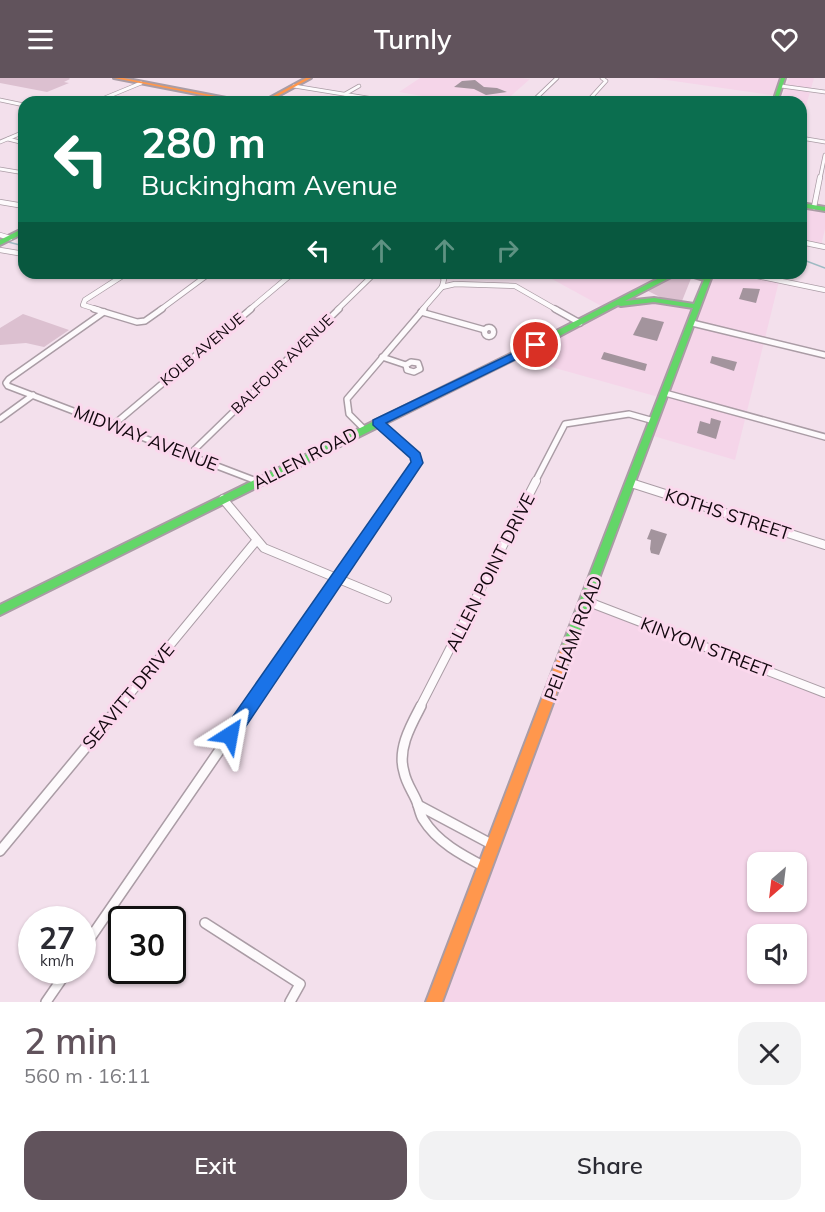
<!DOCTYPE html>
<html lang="en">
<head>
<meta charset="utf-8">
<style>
  body { margin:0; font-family:Mulish,sans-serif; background:#f2f2f3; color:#2b2b33; height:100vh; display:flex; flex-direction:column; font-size:22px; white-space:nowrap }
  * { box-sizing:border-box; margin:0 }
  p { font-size:20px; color:#7c7c81 }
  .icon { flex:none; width:33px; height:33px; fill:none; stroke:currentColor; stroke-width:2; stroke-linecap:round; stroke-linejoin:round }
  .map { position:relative; height:924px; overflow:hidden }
  .side { display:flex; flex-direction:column; background:#fff; flex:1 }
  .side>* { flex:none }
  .banner { position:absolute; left:18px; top:18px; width:789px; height:183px; border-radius:18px; box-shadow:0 2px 4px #0004; background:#0b6e4f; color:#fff; overflow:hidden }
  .needle { width:39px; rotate:208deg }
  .tools { position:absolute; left:747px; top:774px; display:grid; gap:12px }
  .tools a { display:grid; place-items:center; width:60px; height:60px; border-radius:12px; background:#fff; box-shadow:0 2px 4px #0004; font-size:30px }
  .speed { position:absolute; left:18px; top:828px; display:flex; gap:12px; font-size:30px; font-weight:700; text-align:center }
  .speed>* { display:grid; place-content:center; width:78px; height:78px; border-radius:50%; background:#fff; box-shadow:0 2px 4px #0004; line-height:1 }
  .speed small { font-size:15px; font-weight:400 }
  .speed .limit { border:3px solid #111; border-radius:9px; background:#fff; color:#111 }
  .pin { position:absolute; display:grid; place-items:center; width:51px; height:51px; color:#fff; margin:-26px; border:3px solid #fff; border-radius:50%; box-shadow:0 2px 6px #0007 }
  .me { position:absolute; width:66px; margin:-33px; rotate:34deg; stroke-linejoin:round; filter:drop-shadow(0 0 4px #0008) }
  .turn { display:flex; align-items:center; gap:21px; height:126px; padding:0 24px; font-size:27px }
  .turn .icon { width:78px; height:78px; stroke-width:2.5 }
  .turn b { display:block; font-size:42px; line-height:51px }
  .lanes { display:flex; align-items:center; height:57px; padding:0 24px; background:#0003; justify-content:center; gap:30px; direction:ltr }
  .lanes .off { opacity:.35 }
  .round { display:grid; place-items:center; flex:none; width:63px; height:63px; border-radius:18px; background:#f2f2f3 }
  .head { display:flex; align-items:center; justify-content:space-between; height:102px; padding:0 24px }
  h1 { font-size:36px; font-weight:600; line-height:45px; color:#61535c }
  .primary-button { display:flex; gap:12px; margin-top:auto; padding:12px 24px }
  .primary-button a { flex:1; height:69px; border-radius:18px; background:#61535c; color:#fff; font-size:24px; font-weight:600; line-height:69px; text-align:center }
  .primary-button a+a { background:#f2f2f3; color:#2b2b33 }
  header { display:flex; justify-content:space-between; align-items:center; height:78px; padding:0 24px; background:#61535c; color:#fff; font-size:27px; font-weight:600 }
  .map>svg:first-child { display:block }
  .built { fill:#f5d5e9; fill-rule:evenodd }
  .green { fill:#dcc0d0 }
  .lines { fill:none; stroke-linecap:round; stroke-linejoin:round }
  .stream { stroke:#9ebac3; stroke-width:1.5 }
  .building { fill:#a3949d }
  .street-far4-casing { stroke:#aa9ca5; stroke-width:4.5 }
  .street-far3-casing { stroke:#aa9ca5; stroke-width:6 }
  .street-far2-casing { stroke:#aa9ca5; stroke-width:8 }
  .street-far1-casing { stroke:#aa9ca5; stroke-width:10 }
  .street-casing { stroke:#aa9ca5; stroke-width:12 }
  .fast-casing { stroke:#aa9ca5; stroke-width:4 }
  .slow-casing { stroke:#aa9ca5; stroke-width:4 }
  .street-far4 { stroke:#fdfafc; stroke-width:3 }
  .street-far3 { stroke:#fdfafc; stroke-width:4.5 }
  .street-far2 { stroke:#fdfafc; stroke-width:5 }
  .street-far1 { stroke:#fdfafc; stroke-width:8 }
  .street { stroke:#fdfafc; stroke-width:9 }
  .fast { fill:#63d668; fill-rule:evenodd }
  .slow { fill:#ff974d; fill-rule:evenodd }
  .route { fill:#1a73e8; stroke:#114b97; stroke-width:1.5 }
  .labels { text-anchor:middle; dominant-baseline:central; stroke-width:6; stroke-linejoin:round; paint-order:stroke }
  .far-street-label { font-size:15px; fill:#12070e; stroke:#fbd8ed }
  .street-label { font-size:18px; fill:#12070e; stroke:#fbd8ed }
</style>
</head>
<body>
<header><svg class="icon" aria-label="menu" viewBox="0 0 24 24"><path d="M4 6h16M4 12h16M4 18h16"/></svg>Turnly<svg class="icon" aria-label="heart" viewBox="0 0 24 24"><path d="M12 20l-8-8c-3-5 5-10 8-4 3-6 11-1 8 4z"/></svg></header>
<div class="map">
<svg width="825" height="924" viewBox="0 0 825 924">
  <rect width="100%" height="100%" fill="#f3e0ec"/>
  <g class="built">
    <path d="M420,0H520L530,1L504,24H458L399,14Z"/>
    <path d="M653,0H783L778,18Z"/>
    <path d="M789,0H814L801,45V24H780Z"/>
    <path d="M801,127L825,131V151L821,168L801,164Z"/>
    <path d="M541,195H674L612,227L632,224L698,228L710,195H781L735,382L650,357L662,320L512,278L605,230Z"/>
    <path d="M586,523L825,615V924H434ZM758,784H796V824H758ZM758,856H796V896H758Z"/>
  </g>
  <g class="green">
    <path d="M0,0H69L70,1L64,4L69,5L47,14L0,5Z"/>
    <path d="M684,197L692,198L682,223L662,220L648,213V211L670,199Z"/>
    <path d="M23,236L69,252L44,269L26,265L0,267V250Z"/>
  </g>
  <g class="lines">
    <g class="stream">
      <path d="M0,162L24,168"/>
      <path d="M801,181L825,190"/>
    </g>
  </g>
  <g class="building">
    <path d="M475,2L484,9L497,10L507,14L486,17L474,11L454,9L462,3Z"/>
    <path d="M743,210L760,211L756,225L739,221Z"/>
    <path d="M642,239L664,244L657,263L633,257Z"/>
    <path d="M604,274L647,286L645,293L601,281Z"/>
    <path d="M712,278L737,284L734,293L710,285Z"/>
    <path d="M711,340L721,343L716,361L697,355L700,343L710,346Z"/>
    <path d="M651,451L667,456L659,477L651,475L650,471L651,462L647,461Z"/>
  </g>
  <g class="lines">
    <g class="street-far4-casing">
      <g id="street-far4">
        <path d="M294,8L392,24"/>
        <path d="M781,8L825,14"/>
        <path d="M345,16L359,8"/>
        <path d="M0,22L24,27"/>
        <path d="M95,24L141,5"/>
        <path d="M526,24L534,22L557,0"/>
        <path d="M587,24L606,3L602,0"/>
        <path d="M801,60L825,64"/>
        <path d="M8,61L24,65"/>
        <path d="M0,64L24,54"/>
        <path d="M0,91L24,95"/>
        <path d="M820,101L825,77"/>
      </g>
    </g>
    <g class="street-far3-casing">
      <g id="street-far3">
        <path d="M0,124L24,128"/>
        <path d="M814,129L820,99"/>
        <path d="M0,157L10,160"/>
        <path d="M801,164L825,169"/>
        <path d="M0,172L24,176"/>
        <path d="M743,195L825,212"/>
        <path d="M442,209L455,206L515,208L557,232"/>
        <path d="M99,232L83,227L85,222L127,195"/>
        <path d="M160,232L210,195"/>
        <path d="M249,232L293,195"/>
        <path d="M337,232L375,195"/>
        <path d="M422,232L442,209L444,201L438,195"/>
      </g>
    </g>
    <g class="street-far2-casing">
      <g id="street-far2">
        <path d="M94,231L137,244L145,243L162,231"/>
        <path d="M555,231L580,245"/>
        <path d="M104,234L9,301L6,305L8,308L259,404"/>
        <path d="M421,234L485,252"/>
        <path d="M692,245L825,277"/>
        <circle cx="489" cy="254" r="4.5"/>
        <path d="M382,279L406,287"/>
        <path d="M411,284L418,285L420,291L414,294L407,292L406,287Z"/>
        <path d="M665,315L825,359"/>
        <path d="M0,341L33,317"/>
        <path d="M378,344L415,378L417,385L404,404"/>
        <path d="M112,348L251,231"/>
        <path d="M364,351L349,336L347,321L424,231"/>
        <path d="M189,377L339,231"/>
        <path d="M535,404L565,346L629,336L654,343"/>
      </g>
    </g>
    <g class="street-far1-casing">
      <g id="street-far1">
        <path d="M255,403L259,404"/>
        <path d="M631,405L825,467"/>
        <path d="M223,421L264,470L387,521"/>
        <path d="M586,523L825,615"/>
        <path d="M119,629L256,463"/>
        <path d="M249,629L405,403"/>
        <path d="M420,629L536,403"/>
      </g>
    </g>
    <g class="street-casing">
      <g id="street">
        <path d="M421,628C411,647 397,671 404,694C406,705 413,714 417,724C419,729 420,736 423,741C437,764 462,777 485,789"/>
        <path d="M418,727L493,767"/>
        <path d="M0,773L120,628"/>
        <path d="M205,845L300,906L290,924"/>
        <path d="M82,872L250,628"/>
        <path d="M46,924L68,892"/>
      </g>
    </g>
    <g class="fast-casing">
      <g id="fast">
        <path d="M781,0H785L777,24H773Z"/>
        <path d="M801,125L825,129V133L801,129Z"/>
        <path d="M24,150V155L0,167V162Z"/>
        <path d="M669,195H695L705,198L707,195H713L571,575L567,576L563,575L561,571L693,230L654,224L621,228L618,227L537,270L0,537V527L531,266ZM673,198H691L704,202L694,226L654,220L625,223Z"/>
      </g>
    </g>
    <g class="slow-casing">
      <g id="slow">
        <path d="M114,0H123L247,24H238Z"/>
        <path d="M306,0H311L267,24H262Z"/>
        <path d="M567,566L571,567L573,571L442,924H426L561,571L563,567Z"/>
      </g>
    </g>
    <use href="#street-far4" class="street-far4"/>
    <use href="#street-far3" class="street-far3"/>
    <use href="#street-far2" class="street-far2"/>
    <use href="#street-far1" class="street-far1"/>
    <use href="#street" class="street"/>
    <use href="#fast" class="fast"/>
    <use href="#slow" class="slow"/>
  </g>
  <path class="route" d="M536,264L541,267L539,270L386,345L420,375L423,385L236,663L230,665L224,663L222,657L224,651L411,384L410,380L373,347V342Z"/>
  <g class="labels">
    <g class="far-street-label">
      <text transform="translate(202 271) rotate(-40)">KOLB AVENUE</text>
      <text transform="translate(282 286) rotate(-44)">BALFOUR AVENUE</text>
    </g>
    <g class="street-label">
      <text transform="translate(146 360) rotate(21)">MIDWAY AVENUE</text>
      <text transform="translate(305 380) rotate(-27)">ALLEN ROAD</text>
      <text transform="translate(728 436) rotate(18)">KOTHS STREET</text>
      <text transform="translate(490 494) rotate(-63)">ALLEN POINT DRIVE</text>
      <text transform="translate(573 560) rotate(-69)">PELHAM ROAD</text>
      <text transform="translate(706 569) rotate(21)">KINYON STREET</text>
      <text transform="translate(128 618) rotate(-50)">SEAVITT DRIVE</text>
    </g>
  </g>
</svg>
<div class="tools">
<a><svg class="needle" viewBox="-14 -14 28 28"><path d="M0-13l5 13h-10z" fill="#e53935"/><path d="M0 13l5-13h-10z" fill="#7c7c81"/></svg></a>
<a><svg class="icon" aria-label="sound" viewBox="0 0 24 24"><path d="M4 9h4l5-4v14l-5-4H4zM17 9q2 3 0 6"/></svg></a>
</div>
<div class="speed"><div>27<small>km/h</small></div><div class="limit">30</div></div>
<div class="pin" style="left:536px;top:267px;background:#d93025"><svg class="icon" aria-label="arrive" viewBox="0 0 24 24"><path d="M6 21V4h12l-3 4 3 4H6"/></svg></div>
<svg class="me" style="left:230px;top:657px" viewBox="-20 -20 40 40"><path d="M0-17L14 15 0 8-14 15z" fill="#1a73e8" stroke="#fff" stroke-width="4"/></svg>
<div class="banner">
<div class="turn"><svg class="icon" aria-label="left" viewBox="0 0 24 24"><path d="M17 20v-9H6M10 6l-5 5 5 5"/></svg><div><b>280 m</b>Buckingham Avenue</div></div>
<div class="lanes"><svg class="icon" aria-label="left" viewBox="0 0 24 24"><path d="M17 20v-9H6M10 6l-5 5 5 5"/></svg><svg class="icon off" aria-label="ahead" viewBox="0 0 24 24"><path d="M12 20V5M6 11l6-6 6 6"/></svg><svg class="icon off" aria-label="ahead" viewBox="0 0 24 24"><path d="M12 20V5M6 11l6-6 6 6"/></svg><svg class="icon off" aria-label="right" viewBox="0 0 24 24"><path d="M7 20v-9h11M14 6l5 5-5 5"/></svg></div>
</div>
</div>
<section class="side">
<div class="head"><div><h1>2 min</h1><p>560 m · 16:11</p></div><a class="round"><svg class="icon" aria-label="close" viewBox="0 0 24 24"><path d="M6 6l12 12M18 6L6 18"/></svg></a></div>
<div class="primary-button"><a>Exit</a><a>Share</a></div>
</section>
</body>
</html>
